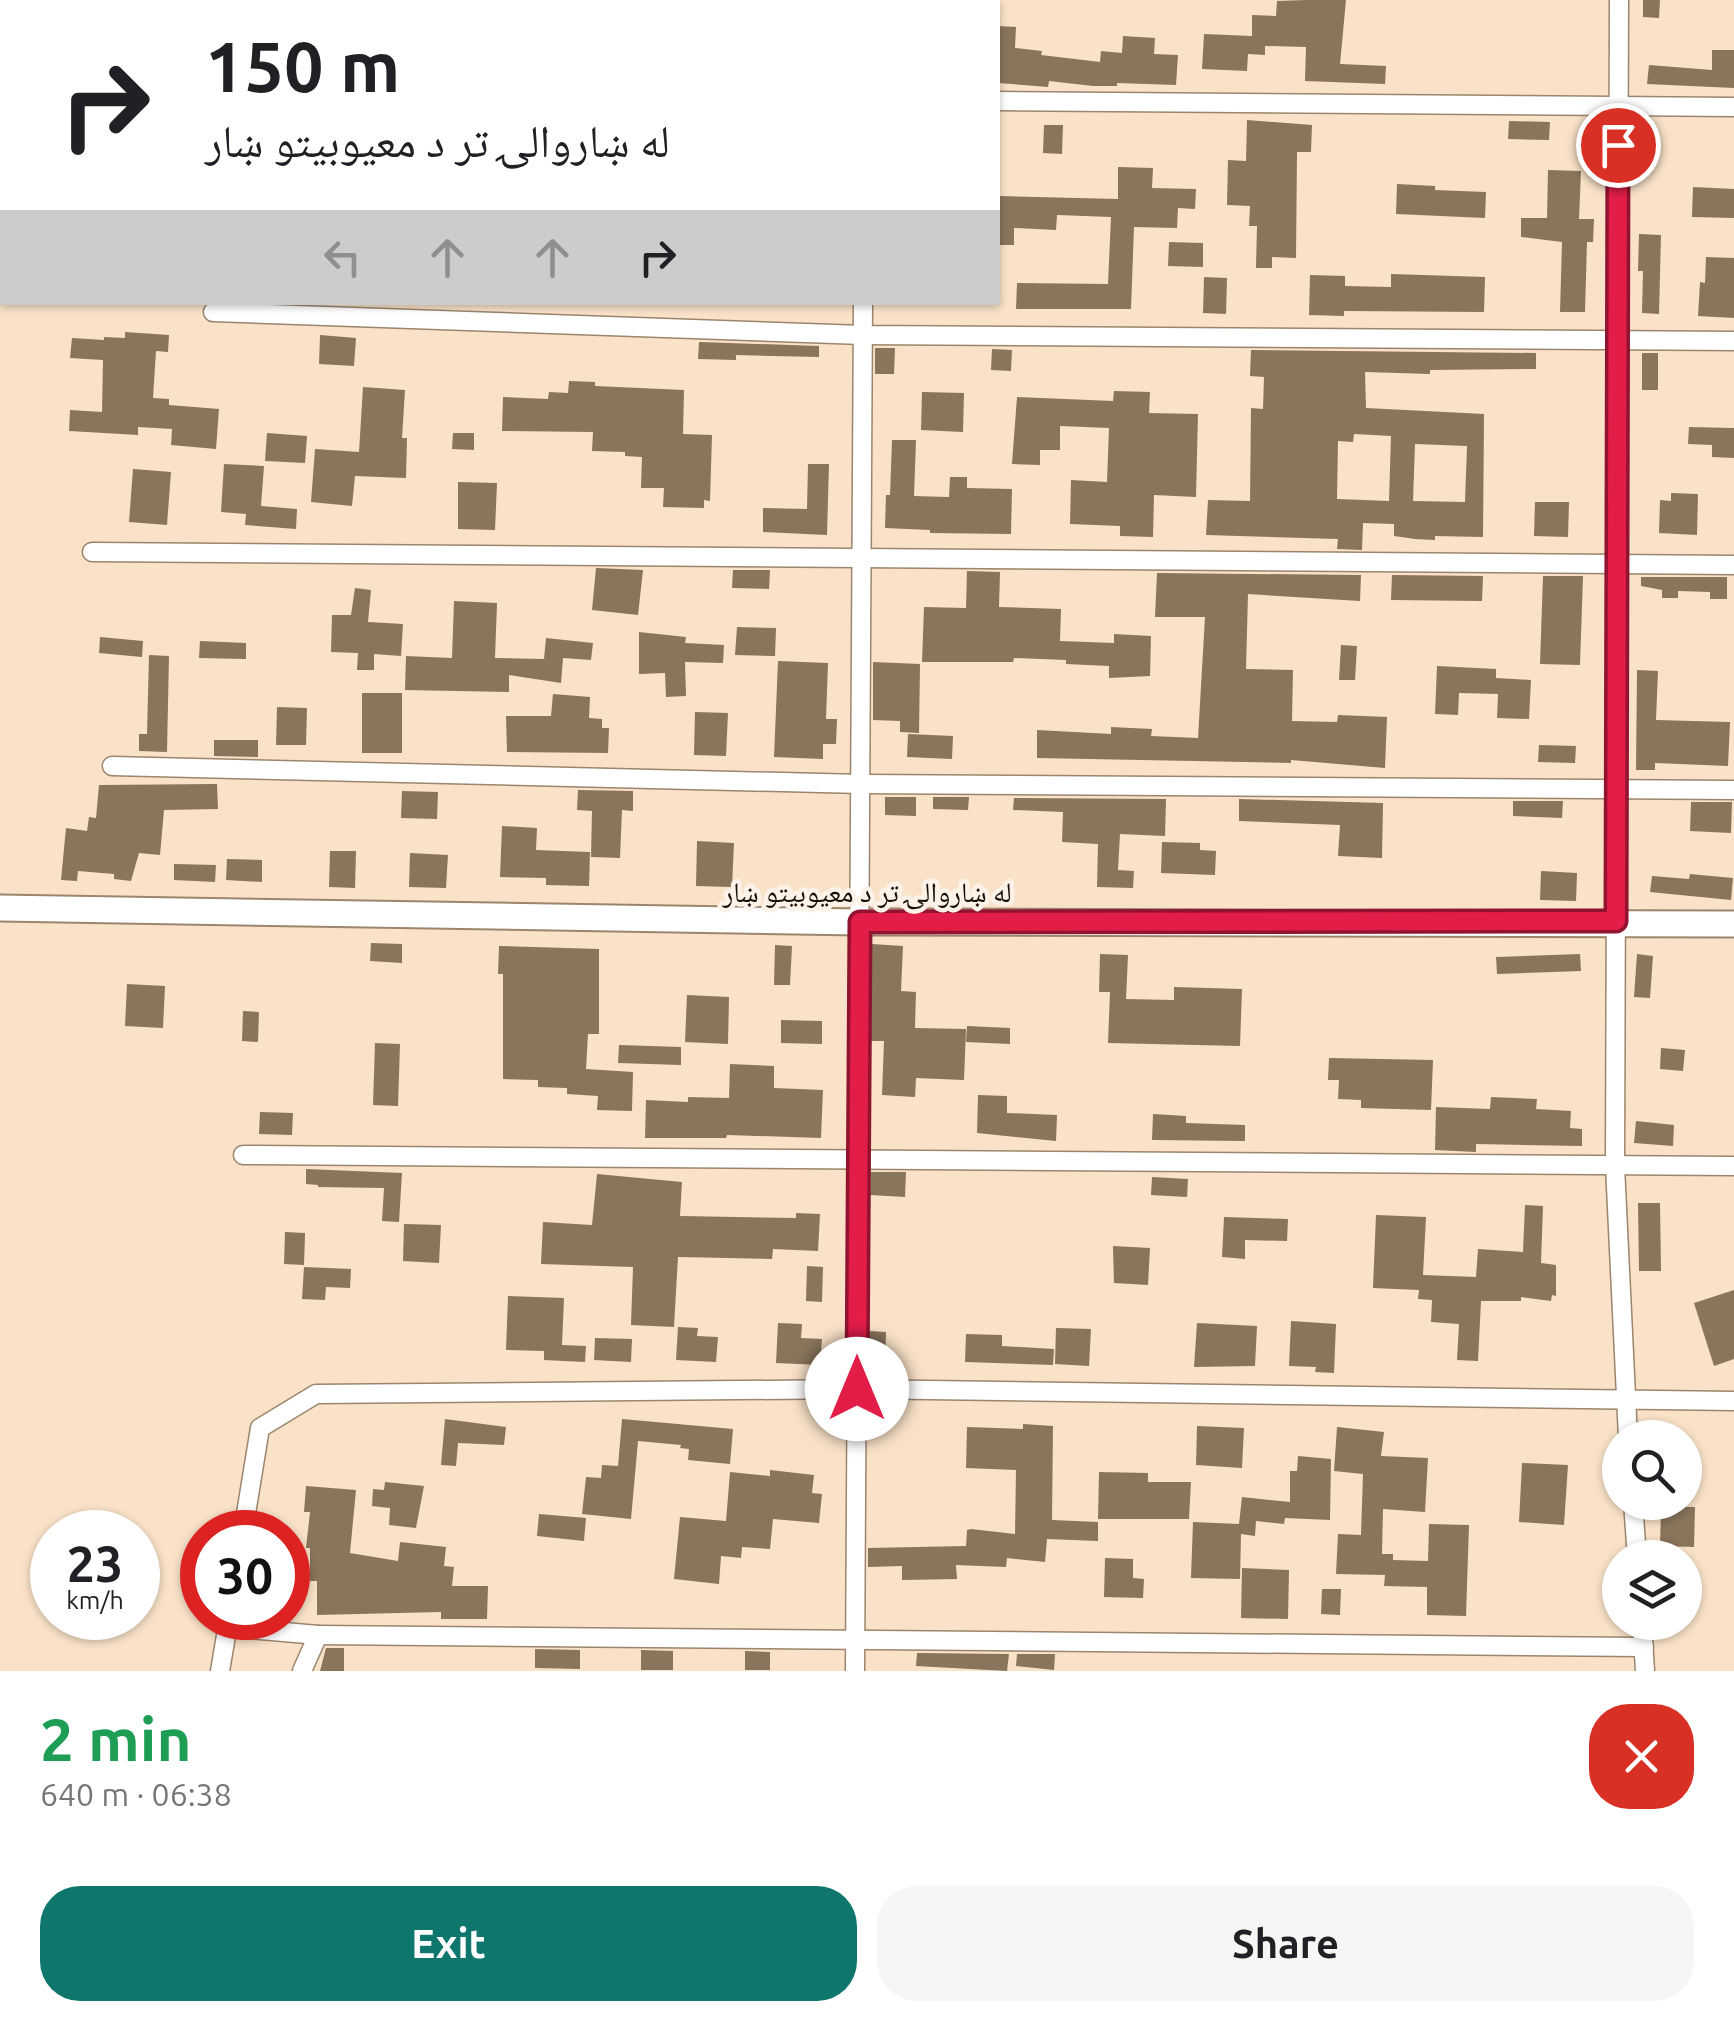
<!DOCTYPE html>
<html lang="en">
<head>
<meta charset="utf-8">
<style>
  body { margin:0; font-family:Ubuntu,"Noto Naskh Arabic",sans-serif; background:#f6f6f6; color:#202124; height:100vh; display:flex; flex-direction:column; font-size:38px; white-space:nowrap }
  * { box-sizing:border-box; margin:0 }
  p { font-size:32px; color:#757577 }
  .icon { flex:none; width:55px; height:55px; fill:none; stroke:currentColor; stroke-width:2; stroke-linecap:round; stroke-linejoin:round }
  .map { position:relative; height:1671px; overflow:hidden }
  .side { display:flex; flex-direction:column; background:#fff; flex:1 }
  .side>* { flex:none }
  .guide { position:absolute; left:0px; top:0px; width:1000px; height:305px; box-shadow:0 2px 8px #0004; background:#fff; color:#202124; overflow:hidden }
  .controls { position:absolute; left:1602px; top:1420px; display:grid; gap:20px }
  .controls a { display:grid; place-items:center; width:100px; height:100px; border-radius:50%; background:#fff; box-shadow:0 2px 8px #0004; font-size:50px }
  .speed { position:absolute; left:30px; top:1510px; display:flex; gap:20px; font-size:50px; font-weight:700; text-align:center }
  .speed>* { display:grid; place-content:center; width:130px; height:130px; border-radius:50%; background:#fff; box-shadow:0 2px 8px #0004; line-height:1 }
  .speed small { font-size:25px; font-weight:400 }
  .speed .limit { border:15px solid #d22; background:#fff; color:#111 }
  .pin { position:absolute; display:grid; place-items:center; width:85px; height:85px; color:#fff; margin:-42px; border:5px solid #fff; border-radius:50%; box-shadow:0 2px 10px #0007 }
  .me { position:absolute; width:110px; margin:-55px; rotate:0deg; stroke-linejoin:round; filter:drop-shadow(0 0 8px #0008) }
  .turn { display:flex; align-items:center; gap:35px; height:210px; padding:0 40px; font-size:45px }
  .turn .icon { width:130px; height:130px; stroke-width:2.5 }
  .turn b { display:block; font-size:70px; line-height:85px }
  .lanes { display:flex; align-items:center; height:95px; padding:0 40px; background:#0003; justify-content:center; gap:50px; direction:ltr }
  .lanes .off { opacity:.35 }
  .round { display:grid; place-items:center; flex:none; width:105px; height:105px; border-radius:40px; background:#f6f6f6 }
  .head { display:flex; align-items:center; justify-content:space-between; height:170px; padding:0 40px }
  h1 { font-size:60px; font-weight:700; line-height:75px; color:#1e9e55 }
  .action { display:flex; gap:20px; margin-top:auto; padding:20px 40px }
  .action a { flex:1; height:115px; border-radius:40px; background:#0f766e; color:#fff; font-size:40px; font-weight:700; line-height:115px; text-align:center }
  .action a+a { background:#f6f6f6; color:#202124 }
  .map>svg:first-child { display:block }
  .building { fill:#89745c; fill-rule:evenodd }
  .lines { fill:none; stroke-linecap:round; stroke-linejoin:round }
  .street-casing { stroke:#9b856d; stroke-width:21 }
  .secondary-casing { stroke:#9b856d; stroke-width:29 }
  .street { stroke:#fff; stroke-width:18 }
  .secondary { stroke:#fff; stroke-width:25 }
  .route-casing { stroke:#92132f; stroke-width:25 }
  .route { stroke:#e11d48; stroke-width:18 }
  .labels { text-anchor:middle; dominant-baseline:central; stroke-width:9; stroke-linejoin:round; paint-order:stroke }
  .street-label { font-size:28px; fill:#181008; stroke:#fcf2e8 }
</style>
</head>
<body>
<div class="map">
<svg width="1734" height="1671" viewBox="0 0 1734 1671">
  <rect width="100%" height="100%" fill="#fae2c8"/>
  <g class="building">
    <path d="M1306,0H1346L1340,64L1386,66L1385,84L1305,81L1306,47L1265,46V55L1248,54L1247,71L1202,69L1204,34L1252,36V15L1276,16L1277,1Z"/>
    <path d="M1643,0H1660L1659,18L1643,17Z"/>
    <path d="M998,26L1016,27L1015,48L1042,51L1041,55L1100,62L1101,51L1122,53L1123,36L1155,38L1154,54L1178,55L1176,85L1117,83V86H1093L1049,81L1048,87L998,83Z"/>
    <path d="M1712,50H1734V88L1647,84L1649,65L1712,70Z"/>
    <path d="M1247,120L1312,125L1311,152H1297L1296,258L1272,257V268H1256L1257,226H1249L1250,206L1227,205L1228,160L1246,161Z"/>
    <path d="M1509,121L1550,122L1549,140L1508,139Z"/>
    <path d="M1044,125H1063L1062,154L1043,153Z"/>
    <path d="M1118,167L1153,168L1152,188L1196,189L1195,209L1178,208L1177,228L1134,227L1131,309H1016L1017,283L1108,284L1111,217L1057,215L1056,230L1014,228V245H998V196L1118,199Z"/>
    <path d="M1548,170L1581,171L1579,219H1594L1593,242H1587L1585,312H1560L1562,242L1521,237V218H1547Z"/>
    <path d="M1397,184L1435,186V190L1486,192L1485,218L1396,214Z"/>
    <path d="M1693,187L1734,189V218L1692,217Z"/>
    <path d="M1639,234L1661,235L1659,314L1642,313L1643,271H1638Z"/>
    <path d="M1169,242L1203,243V267L1168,266Z"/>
    <path d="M1706,257L1734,258V318L1698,316L1700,282L1705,283Z"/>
    <path d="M1391,274L1485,277L1484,312L1344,311V316L1309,315L1310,275L1345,276V286L1391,287Z"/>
    <path d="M1204,277L1227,278L1226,314L1203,313Z"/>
    <path d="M125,332L169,335L168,352L156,351L153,398L169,399V405L219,409L216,449L171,445L172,429L138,427V435L69,431L70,410L102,412L103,360L70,358L72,338L104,340V337L125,338Z"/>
    <path d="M320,335L356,338L354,366L319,364Z"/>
    <path d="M699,342L819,346V357L736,355V360L698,359Z"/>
    <path d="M875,348H895L894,374H875Z"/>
    <path d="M992,349L1012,350L1011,371L991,370Z"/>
    <path d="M1251,350L1536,353V369L1430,370V374L1365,372L1366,408L1484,414L1483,537L1435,536V540L1415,539L1394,536V524L1363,523L1362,550L1337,549L1338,539L1206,535L1208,500L1250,501L1251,408L1263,409L1264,377L1250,376ZM1354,434L1391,436L1389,501L1337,499L1338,441L1353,442ZM1415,444L1467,446L1465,502L1413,501Z"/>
    <rect x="1642" y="353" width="16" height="37"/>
    <path d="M569,381L595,382V386L684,390L683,434L712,435L710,501L704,500V508L663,507L664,488H641L642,457L625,456V452L592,451L593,432L502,431L503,397L548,399L549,392L568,393Z"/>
    <path d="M363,387L405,390L402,438H407L406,478L355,476L352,506L311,502L315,449L359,452Z"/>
    <path d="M1114,391L1150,392L1149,413L1198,414L1196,497L1154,495L1153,537L1120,536V526L1070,524L1071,480L1107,482L1109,428L1060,426V450H1040V465L1012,464L1017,397L1113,401Z"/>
    <path d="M922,392L964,393L963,432L921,430Z"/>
    <path d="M1689,427L1734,428V458L1712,457V445L1688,444Z"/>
    <path d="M267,433L307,436L305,463L265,461Z"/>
    <path d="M453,433H474V450L452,449Z"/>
    <path d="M892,440H916L914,496L949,497L950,477H967V488L1012,489L1011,534L930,533V530L885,528L886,495H890Z"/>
    <path d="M224,464L264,466L261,506L297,509L296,529L245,525L246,514L221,512Z"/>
    <path d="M808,464H829L827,535L763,532V508L807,509Z"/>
    <path d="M133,469L171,472L167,525L129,522Z"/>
    <path d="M458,482L497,483L495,530L458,529Z"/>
    <path d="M1671,493L1698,494L1697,535L1659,533L1660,500L1671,501Z"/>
    <path d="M1535,502H1569L1568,537L1534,536Z"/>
    <path d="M596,568L643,570L638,615L592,610Z"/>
    <path d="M733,570H770L769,589L732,588Z"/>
    <path d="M967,571L1000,572L999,607L1061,609L1060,641L1114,643V634L1151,636L1150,676L1109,678V666L1066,664V660L1014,658L1013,662H922L924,607L966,608Z"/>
    <path d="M1157,573L1361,575L1360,601L1248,594L1246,669L1293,670L1292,721L1337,722L1338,715L1387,717L1385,768L1291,760V763L1246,762L1037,758V730L1111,734V727L1152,729L1151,736L1198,738L1205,617H1155Z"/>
    <path d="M1392,575L1483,576L1482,601L1391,600Z"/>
    <path d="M1543,576H1583L1580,665L1540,664Z"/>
    <path d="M1641,577H1727V599H1710V592L1678,591V598H1662V590L1641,586Z"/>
    <path d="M355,588L371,590L368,622L403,624L401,656L374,654V670H357L358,653L331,652L332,615H351Z"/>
    <path d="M454,601L497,603L495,658L544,659L546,638L593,643L591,660L563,658L561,683L509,675V692L405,690L406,656L452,658Z"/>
    <path d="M737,627L776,628L775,656L735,655Z"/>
    <path d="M639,632L686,637L685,643L724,645L723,663L685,662L686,696L666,697L665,673L639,674Z"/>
    <path d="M100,637L143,641L142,657L99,653Z"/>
    <path d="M200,641L246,643V659L199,658Z"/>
    <path d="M1341,645L1357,646L1355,680H1339Z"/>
    <path d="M149,655L169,656L167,752L139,751V734H147Z"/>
    <path d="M778,661L828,663L826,719H837L836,744H823V759L774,757Z"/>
    <path d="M873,662L920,664L919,733L900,732V721L873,720Z"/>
    <path d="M1437,666L1496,669V678L1531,680L1529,719L1497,718L1498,694L1459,693L1458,715L1435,714Z"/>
    <path d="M1637,670L1658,671L1656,720L1730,722L1728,766L1655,763V770H1636Z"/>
    <rect x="362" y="693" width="40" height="60"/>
    <path d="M553,694L590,697L589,718L602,719V728H609L608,753L507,752L506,716H551Z"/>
    <path d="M277,707L307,708L306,745H276Z"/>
    <path d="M695,712L728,713L726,756L694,755Z"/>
    <path d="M908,734L953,736L952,759L907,757Z"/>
    <path d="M214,740H258V757L214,756Z"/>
    <path d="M1539,745L1576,746L1575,763L1538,762Z"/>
    <path d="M217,784L218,809L164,810L160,855L139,853L131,881L114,879V874L78,871L77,881L61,880L66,828L87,831L89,817L96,818L99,785Z"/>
    <path d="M578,790L633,791V811L622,810L620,858L591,857L592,811L577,810Z"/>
    <path d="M402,791L438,792L437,819L401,818Z"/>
    <path d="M885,797H916V816L885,815Z"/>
    <path d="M933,797H969L968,810L933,809Z"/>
    <path d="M1014,798L1166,799L1165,836L1120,834L1118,870L1134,871L1133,888L1097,887L1098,844L1062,842L1063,812L1013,810Z"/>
    <path d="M1239,799L1383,803L1382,858L1338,856L1340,825L1239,821Z"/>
    <path d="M1513,801H1563L1562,818L1513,816Z"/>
    <path d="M1691,802H1732L1731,833L1690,831Z"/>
    <path d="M502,826L537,828L536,850L590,852L589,886L546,885V878L500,877Z"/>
    <path d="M697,841L734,843L732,887L696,886Z"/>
    <path d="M1162,842L1200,843V850L1216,851L1215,875L1161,873Z"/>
    <path d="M330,851H356L355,888L329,887Z"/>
    <path d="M410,853L448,855L446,888L409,887Z"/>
    <path d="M227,859L262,860V882L226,880Z"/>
    <path d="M174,864L216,865L215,882L174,880Z"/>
    <path d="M1541,871L1577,873L1576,901L1540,900Z"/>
    <path d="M1690,874L1733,878L1731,900L1650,892L1652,876L1689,879Z"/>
    <path d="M371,943L402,944V963L370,961Z"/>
    <path d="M872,944L903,946L901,991L916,992L915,1028L966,1029L964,1080L916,1078L915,1097L882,1095L884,1041H871Z"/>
    <path d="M775,945L792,946L790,985H774Z"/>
    <path d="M499,946L599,949V1034H588L586,1069L633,1072L632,1111L597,1110L598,1096L567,1094V1088L538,1087V1080L503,1079V974H498Z"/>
    <path d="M1100,954L1128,955L1126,999L1174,1000V987L1242,989L1240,1046L1108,1043L1110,992H1099Z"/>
    <path d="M1580,954L1581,971L1497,974L1496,957Z"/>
    <path d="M1637,954L1653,956L1650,998L1634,997Z"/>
    <path d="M127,984L165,986L163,1028L125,1026Z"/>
    <path d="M687,995L729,997L728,1044L685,1042Z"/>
    <path d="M243,1011L259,1012L258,1042L242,1041Z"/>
    <path d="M781,1020L822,1021V1044L781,1043Z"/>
    <path d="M967,1026L1010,1028V1044L966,1042Z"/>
    <path d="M375,1043L400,1044L398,1106L373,1105Z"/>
    <path d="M619,1045L681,1047V1065L618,1063Z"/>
    <path d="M1661,1048L1685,1050L1683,1071L1660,1069Z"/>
    <path d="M1329,1058L1433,1060L1431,1110L1361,1108V1100L1338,1099L1339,1080H1328Z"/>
    <path d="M730,1064L774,1066V1088L823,1090L821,1138L727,1135L726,1138H645L646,1100L688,1102V1097L729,1098Z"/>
    <path d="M978,1095L1007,1096V1113L1057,1115L1056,1141L977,1133Z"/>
    <path d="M1491,1097L1537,1099L1536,1109L1571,1111L1570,1128L1582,1129V1146L1476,1144V1152L1435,1150L1436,1107L1490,1109Z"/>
    <path d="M260,1112L293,1113L292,1135L259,1134Z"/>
    <path d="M1153,1114L1186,1116V1123L1245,1125V1141L1152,1140Z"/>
    <path d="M1636,1121L1674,1125L1673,1146L1634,1143Z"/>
    <path d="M306,1169L402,1173L399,1222L382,1221L384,1188L318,1187V1185L306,1184Z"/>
    <path d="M871,1172H906L905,1197L870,1195Z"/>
    <path d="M597,1174L682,1182L680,1216L796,1218V1213L820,1214L818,1251L773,1249L772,1259L678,1257L674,1327L631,1325L633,1267L541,1264L543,1222L592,1225Z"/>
    <path d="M1152,1177L1188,1179L1187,1197L1151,1195Z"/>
    <path d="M1638,1203H1660L1661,1271H1639Z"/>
    <path d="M1525,1205L1543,1206L1541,1263L1556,1265V1296L1552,1295L1551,1301L1521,1297V1301H1481L1478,1361L1457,1360L1459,1324L1431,1322L1432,1300L1418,1299L1419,1290L1373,1288L1376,1215L1426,1217L1423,1275L1476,1277L1478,1249L1523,1252Z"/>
    <path d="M1224,1217L1288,1219L1287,1241L1245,1240V1259L1222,1257Z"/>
    <path d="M404,1224L441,1225L439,1263L403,1261Z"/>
    <path d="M285,1232L305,1233L304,1265L284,1264Z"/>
    <path d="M1113,1246L1150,1248L1148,1285L1114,1283Z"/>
    <path d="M807,1266L823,1267L822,1302L806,1301Z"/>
    <path d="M304,1267L351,1269L350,1288L326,1287L325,1300L302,1299Z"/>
    <path d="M1734,1290V1359L1714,1366L1694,1303Z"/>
    <path d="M508,1296L564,1298L562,1345L586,1346L585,1362L544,1360V1351L506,1350Z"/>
    <path d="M1291,1321L1336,1324L1334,1373L1315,1372L1316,1367L1289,1366Z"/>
    <path d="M778,1323L802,1324L801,1338L822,1339L820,1365L776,1363Z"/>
    <path d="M1197,1323L1257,1326L1255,1366L1194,1367Z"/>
    <path d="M678,1327L698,1328L697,1336L718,1337L716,1362L676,1360Z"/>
    <path d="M1056,1328L1091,1329L1089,1366L1055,1364Z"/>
    <path d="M869,1331L886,1332L885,1364L869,1363Z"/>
    <path d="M966,1334L1002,1335V1346L1054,1349L1053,1365L965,1362Z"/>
    <path d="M595,1338L632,1339L631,1362L594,1360Z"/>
    <path d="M445,1419L506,1427L504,1445L458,1443L456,1466L441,1465Z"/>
    <path d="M622,1419L733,1429L730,1464L688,1460L689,1449L680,1448L681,1445L638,1441L631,1519L582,1514L586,1477L601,1478L602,1465L618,1466Z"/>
    <path d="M1023,1424L1053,1426L1052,1520L1098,1522V1541L1047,1539L1045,1562L1007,1558L1006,1567L956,1565L957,1579L902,1580V1566L868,1567V1548L966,1546L967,1530L971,1529L1015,1534L1016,1470L966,1468L967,1427L1023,1429Z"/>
    <path d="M1197,1426L1244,1428L1242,1468L1196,1465Z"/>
    <path d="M1337,1427L1384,1432L1381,1456L1428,1458L1425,1512L1383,1509L1382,1554H1393V1560L1428,1561L1429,1524L1469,1525L1466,1616L1427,1615V1587L1384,1586L1385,1575L1336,1574L1338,1534L1361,1535L1363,1474L1334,1471Z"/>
    <path d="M1298,1456L1331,1459L1330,1520L1285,1518L1284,1524L1256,1521L1255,1536L1241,1534L1240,1579L1191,1578L1193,1522L1239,1524L1242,1497L1290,1502V1471H1297Z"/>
    <path d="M1522,1463L1568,1465L1564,1525L1519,1522Z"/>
    <path d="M770,1470L814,1475L812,1493L822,1494L819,1523L773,1519L770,1549L742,1547L741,1558L721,1556L719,1584L674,1579L680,1517L726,1521L730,1472L770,1476Z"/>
    <path d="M1099,1472L1148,1473V1482H1191L1189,1519H1098Z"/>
    <path d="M385,1482L424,1486L416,1528L389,1525L390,1508L372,1506L373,1489L384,1490Z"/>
    <path d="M306,1486L356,1490L350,1553L398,1561L400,1542L446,1547L444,1566L454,1567L452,1586H488L487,1619H441V1612L317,1615V1581H310V1548H306L310,1512H304Z"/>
    <path d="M1661,1507H1695L1694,1547L1660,1546Z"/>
    <path d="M539,1514L586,1518L584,1541L537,1536Z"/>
    <path d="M1105,1558L1133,1559V1578L1144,1579L1143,1598L1104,1597Z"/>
    <path d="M1242,1568L1289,1570L1288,1619L1241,1618Z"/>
    <path d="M1322,1589H1341L1340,1615L1321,1614Z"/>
    <path d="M326,1648H344V1671H320Z"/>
    <path d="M535,1649L580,1650V1669L535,1668Z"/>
    <path d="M641,1650L673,1651V1670H641Z"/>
    <path d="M745,1651L770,1652V1670H745Z"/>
    <path d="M917,1653L1009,1654L1007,1671L916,1666Z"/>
    <path d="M1017,1654H1055L1054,1670L1016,1666Z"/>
  </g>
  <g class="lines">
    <g class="street-casing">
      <g id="street">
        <path d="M1619,0L1615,1166L1628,1438"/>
        <path d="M865,2V0"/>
        <path d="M998,101L1734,107"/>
        <path d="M213,312L863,335L1734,341"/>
        <path d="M92,552L1734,565"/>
        <path d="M112,766L861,784L1734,790"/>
        <path d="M243,1155L1734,1166"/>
        <path d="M1633,1502L1637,1558"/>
        <path d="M243,1532L260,1428L316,1394L857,1389L1734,1401"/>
        <path d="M1642,1622L1645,1671"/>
        <path d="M227,1627L318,1635L302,1671"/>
        <path d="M318,1635L1644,1647"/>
        <path d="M220,1671L229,1618"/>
        <path d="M855,1671L863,302"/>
      </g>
    </g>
    <g class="secondary-casing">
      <path id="secondary" d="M0,908L860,922L1734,924"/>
    </g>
    <use href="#street" class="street"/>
    <use href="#secondary" class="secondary"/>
  </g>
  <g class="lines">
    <g class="route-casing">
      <path id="route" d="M857,1389L860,922L1616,921L1618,145"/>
    </g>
    <use href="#route" class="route"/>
  </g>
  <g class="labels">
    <g class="street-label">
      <text x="867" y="891">له ښاروالۍ تر د معیوبیتو ښار</text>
    </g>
  </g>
</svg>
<div class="controls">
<a><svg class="icon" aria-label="search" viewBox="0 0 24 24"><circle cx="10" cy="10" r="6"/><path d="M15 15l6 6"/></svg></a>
<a><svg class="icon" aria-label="layers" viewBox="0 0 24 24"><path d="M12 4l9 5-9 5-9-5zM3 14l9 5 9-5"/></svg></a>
</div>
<div class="speed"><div>23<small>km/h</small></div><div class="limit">30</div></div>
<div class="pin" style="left:1618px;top:145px;background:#d93025"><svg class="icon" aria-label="arrive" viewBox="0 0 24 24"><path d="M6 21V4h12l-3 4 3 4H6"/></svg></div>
<svg class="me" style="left:857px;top:1389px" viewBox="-20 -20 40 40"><circle r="19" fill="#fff"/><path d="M0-13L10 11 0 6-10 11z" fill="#e11d48"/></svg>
<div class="guide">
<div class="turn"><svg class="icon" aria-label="right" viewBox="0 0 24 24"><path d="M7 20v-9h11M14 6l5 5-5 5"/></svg><div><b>150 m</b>له ښاروالۍ تر د معیوبیتو ښار</div></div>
<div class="lanes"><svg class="icon off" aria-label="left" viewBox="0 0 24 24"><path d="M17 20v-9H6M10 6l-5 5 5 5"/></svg><svg class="icon off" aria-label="ahead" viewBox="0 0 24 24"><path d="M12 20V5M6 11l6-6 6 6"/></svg><svg class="icon off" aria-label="ahead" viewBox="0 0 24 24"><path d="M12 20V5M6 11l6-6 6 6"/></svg><svg class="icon" aria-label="right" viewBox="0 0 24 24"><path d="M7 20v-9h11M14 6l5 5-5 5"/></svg></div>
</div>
</div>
<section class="side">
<div class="head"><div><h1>2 min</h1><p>640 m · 06:38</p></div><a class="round" style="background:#d93025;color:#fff"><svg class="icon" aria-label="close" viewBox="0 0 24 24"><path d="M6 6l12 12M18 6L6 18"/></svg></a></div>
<div class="action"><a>Exit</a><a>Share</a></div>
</section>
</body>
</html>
